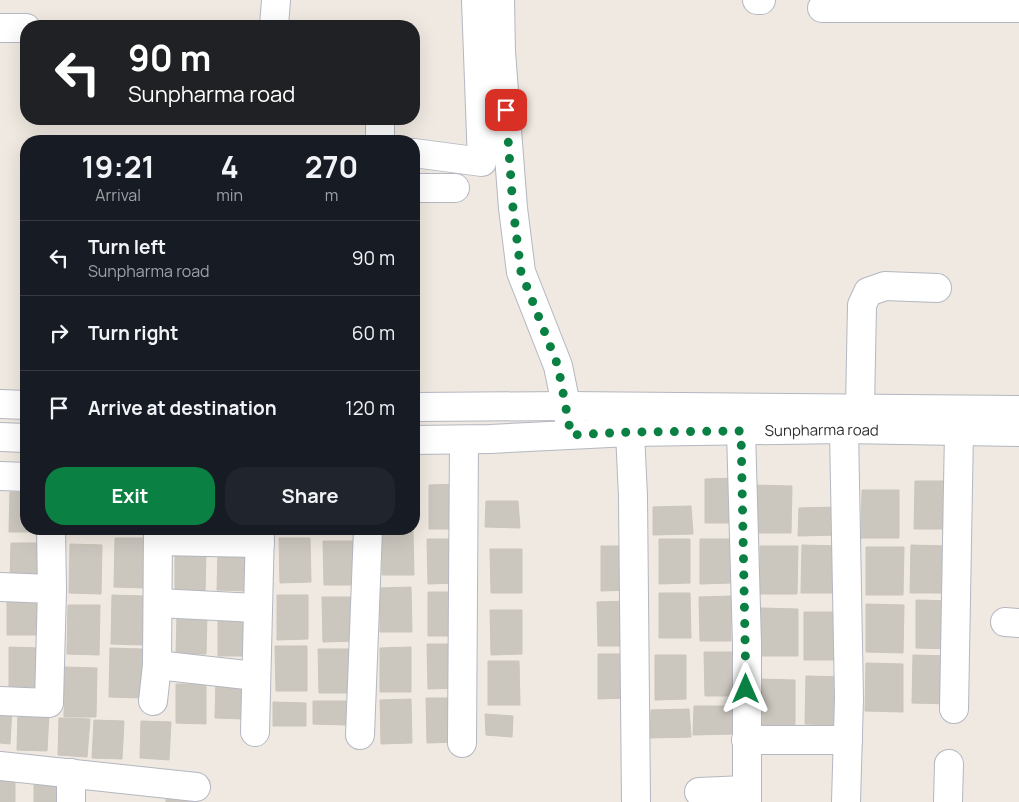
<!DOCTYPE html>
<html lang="en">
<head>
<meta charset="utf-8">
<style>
  body { margin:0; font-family:Manrope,sans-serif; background:#20242c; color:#f1f3f6; height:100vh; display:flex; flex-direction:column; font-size:19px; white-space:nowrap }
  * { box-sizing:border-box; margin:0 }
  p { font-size:16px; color:#9ea1a6 }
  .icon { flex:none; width:28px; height:28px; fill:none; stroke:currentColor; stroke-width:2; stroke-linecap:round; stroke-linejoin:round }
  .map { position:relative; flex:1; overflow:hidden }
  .details { position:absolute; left:20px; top:135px; width:400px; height:400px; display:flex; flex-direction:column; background:#171b24; border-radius:20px; box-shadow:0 5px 20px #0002 }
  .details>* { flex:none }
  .hud { position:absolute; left:20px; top:20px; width:400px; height:105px; border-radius:20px; box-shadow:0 5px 20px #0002; background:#202124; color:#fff; overflow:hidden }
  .pin { position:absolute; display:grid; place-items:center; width:42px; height:42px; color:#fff; margin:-21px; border-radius:10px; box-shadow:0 2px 8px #0006 }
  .me { position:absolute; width:55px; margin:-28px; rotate:0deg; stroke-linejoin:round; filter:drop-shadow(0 0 4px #0008) }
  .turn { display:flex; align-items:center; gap:18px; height:105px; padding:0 25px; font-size:22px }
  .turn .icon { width:65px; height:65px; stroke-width:2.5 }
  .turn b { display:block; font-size:35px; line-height:42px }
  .eta { display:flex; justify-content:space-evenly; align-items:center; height:85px; text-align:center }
  .eta b { font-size:30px; font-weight:700; line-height:35px }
  .button { display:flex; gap:10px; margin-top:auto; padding:10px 25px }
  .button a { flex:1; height:58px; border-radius:20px; background:#0b8043; color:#fff; font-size:20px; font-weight:700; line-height:58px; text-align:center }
  .button a+a { background:#20242c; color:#f1f3f6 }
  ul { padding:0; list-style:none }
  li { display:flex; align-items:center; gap:15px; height:75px; padding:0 25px; border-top:1px solid #363941 }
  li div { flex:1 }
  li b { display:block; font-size:19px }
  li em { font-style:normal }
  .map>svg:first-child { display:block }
  .building { fill:#cbc7bf; stroke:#cbc5ba }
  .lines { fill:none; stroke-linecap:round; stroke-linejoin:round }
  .minor-casing { stroke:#b4b7c1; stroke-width:30 }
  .minor { stroke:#fff; stroke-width:28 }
  .route { stroke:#0b8043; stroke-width:9; stroke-dasharray:0 16.2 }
  .labels { text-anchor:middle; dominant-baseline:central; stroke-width:4; stroke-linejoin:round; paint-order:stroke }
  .street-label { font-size:15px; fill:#2e2e2e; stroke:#fff }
</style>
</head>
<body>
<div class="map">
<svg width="1019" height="802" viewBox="0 0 1019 802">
  <rect width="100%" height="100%" fill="#efe9e1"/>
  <g class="building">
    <path d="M736,478V523H705V479Z"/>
    <path d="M915,481H952V529H914Z"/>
    <path d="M414,482L415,527H414Z"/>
    <path d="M460,484V529H429V485Z"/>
    <path d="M754,485L792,486L791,533H753Z"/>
    <path d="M862,490H899V538H861Z"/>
    <path d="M10,492L26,493V529H39V532H9Z"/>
    <path d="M486,501H518L520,528L485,527Z"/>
    <path d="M691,506L693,534L653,535V507Z"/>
    <path d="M837,507L839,535L798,536L799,508Z"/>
    <rect x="73" y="529" width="33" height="3"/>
    <path d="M112,529H145V533L112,532Z"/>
    <path d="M382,531H413L414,575H382Z"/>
    <path d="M115,538H146L145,588L114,587Z"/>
    <path d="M279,538H310L311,582L280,583Z"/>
    <path d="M427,539H458L459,583L428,584Z"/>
    <path d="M659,539H690V583L659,584Z"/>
    <path d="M700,539H731V583L700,584Z"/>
    <path d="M323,541H354L355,585H324Z"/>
    <path d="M11,543H41L40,583L10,582Z"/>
    <path d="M70,544L102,545L101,594L69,593Z"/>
    <path d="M802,545L839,546L838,593H801Z"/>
    <path d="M911,545L948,546V593H910Z"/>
    <path d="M601,546H632V590L601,591Z"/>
    <path d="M760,546H798L797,594H760Z"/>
    <path d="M866,547H904L903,595H866Z"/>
    <path d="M490,549H522V593H491Z"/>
    <path d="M218,551H248L247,591L217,590Z"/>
    <path d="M175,552L206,553L205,592H175Z"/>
    <path d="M411,587L412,632H380V588Z"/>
    <path d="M428,592H459L460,636H428Z"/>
    <path d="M659,593H690L691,638H659Z"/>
    <path d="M112,595L143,596L142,645L111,644Z"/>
    <path d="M277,595H308V639L277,640Z"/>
    <rect x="7" y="596" width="30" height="39"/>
    <path d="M731,596V641H700L699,597Z"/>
    <path d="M322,597H354V641L323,642Z"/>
    <path d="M916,600L954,601L953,649L916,648Z"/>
    <path d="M629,601V646H598L597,602Z"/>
    <path d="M866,604L904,605L903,653L866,652Z"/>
    <path d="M68,605H100L99,655L67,654Z"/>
    <path d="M761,608L798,609V656H760Z"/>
    <path d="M490,610H522V654L491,655Z"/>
    <rect x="804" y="612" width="38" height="48"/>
    <path d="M177,614H207L206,654H176Z"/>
    <path d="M218,616L248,617V656H218Z"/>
    <path d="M427,644H458L459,688L428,689Z"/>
    <path d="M275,646H307V691H276Z"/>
    <path d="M9,647L39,648V687H9Z"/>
    <path d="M411,647V692H380V648Z"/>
    <path d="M110,648L142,649L141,698L109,697Z"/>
    <path d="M318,649H350V693H319Z"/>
    <path d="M704,652H736V696H705Z"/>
    <path d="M598,654H629L630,698L598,699Z"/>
    <path d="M655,655H686V699L655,700Z"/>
    <path d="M913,655L951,656L950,704L912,703Z"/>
    <path d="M488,661H519L520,705H488Z"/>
    <path d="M866,663L903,664V712L865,711Z"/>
    <path d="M65,667L97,668L96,717H64Z"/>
    <path d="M806,676L844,677L843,725L805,724Z"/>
    <path d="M216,679H245V719L215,718Z"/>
    <path d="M758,679L795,680V728L757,727Z"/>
    <path d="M176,684H206V724L176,723Z"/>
    <path d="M426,698H458V742L427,743Z"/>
    <path d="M411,699L412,743L381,744L380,700Z"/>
    <path d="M313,701H346V725L313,724Z"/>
    <path d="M273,702L306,703V726H273Z"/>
    <path d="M0,705L12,706L10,744L0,743Z"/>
    <path d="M694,706H732L733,734L693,735Z"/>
    <path d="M689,709L691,737L650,738L651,710Z"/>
    <path d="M18,712L49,713L47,751L17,750Z"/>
    <path d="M485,714L513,716L512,737L486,735Z"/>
    <path d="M59,718L90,719L87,757L58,755Z"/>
    <path d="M94,720L124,721L122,759L92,758Z"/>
    <path d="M141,721L171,722L169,760L140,758Z"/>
    <rect x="0" y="777" width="15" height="25"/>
    <path d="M34,785L63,787L62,802H34Z"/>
    <rect x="166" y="797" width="28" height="5"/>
  </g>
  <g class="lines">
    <g class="minor-casing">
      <g id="minor">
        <path d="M500,0L501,52L513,208L521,272L558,366L570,424"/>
        <path d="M757,0H761"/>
        <path d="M822,8H1019"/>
        <path d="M274,26L276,0"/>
        <path d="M0,28H26"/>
        <path d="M380,141V119"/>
        <path d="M414,153L482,162L476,0"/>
        <path d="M414,188H455"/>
        <path d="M0,404L26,405"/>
        <path d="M414,407L567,406L1019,410"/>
        <path d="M860,408L862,305L868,292L885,286L937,288"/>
        <path d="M844,429L849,698L846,802"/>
        <path d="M741,431L747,644V802"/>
        <path d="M630,432L633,497L636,802"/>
        <path d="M0,437L26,438"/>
        <path id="s1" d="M414,440L490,439L630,432L844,429L1019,432"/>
        <path d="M0,476L26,477"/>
        <path d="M159,541L260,543"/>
        <path d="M0,587L52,589"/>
        <path d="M158,603L258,608"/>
        <path d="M1005,622L1019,623"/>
        <path d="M157,665L256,676"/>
        <path d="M0,701L49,703L52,589L51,529"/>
        <path d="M153,701L157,665L158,529"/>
        <path d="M954,709L959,431"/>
        <path d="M255,732L260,529"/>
        <path d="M360,735L368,529"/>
        <path d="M746,740H848"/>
        <path d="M462,743L464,440"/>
        <path d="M0,766L196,787"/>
        <path d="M71,773V802"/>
        <path d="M699,792L745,790"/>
        <path d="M948,802L949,764"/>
      </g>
    </g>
    <use href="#minor" class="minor"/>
  </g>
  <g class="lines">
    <path class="route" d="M506,110L513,208L521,272L558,366L571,435L630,432L741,431L746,689"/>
  </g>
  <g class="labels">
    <g class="street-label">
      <text stroke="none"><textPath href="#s1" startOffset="408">Sunpharma road</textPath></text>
    </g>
  </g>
</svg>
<div class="pin" style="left:506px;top:110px;background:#d93025"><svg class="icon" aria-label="arrive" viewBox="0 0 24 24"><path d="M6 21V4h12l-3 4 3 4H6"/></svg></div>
<svg class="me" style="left:746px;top:689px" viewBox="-20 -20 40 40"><path d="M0-17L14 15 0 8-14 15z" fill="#0b8043" stroke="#fff" stroke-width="4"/></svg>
<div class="hud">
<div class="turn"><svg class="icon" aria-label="left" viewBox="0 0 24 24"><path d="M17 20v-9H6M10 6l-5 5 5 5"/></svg><div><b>90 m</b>Sunpharma road</div></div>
</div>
<section class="details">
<div class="eta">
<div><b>19:21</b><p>Arrival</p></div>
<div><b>4</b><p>min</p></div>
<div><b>270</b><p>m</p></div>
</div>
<ul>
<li><svg class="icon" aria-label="left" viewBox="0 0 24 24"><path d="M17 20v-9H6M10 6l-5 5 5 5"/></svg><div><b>Turn left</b><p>Sunpharma road</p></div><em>90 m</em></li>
<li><svg class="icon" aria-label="right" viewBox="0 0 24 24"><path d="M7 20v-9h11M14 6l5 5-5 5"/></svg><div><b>Turn right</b></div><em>60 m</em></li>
<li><svg class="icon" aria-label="arrive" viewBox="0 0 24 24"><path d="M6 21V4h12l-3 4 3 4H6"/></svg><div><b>Arrive at destination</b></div><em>120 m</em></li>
</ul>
<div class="button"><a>Exit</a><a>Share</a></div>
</section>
</div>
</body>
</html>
